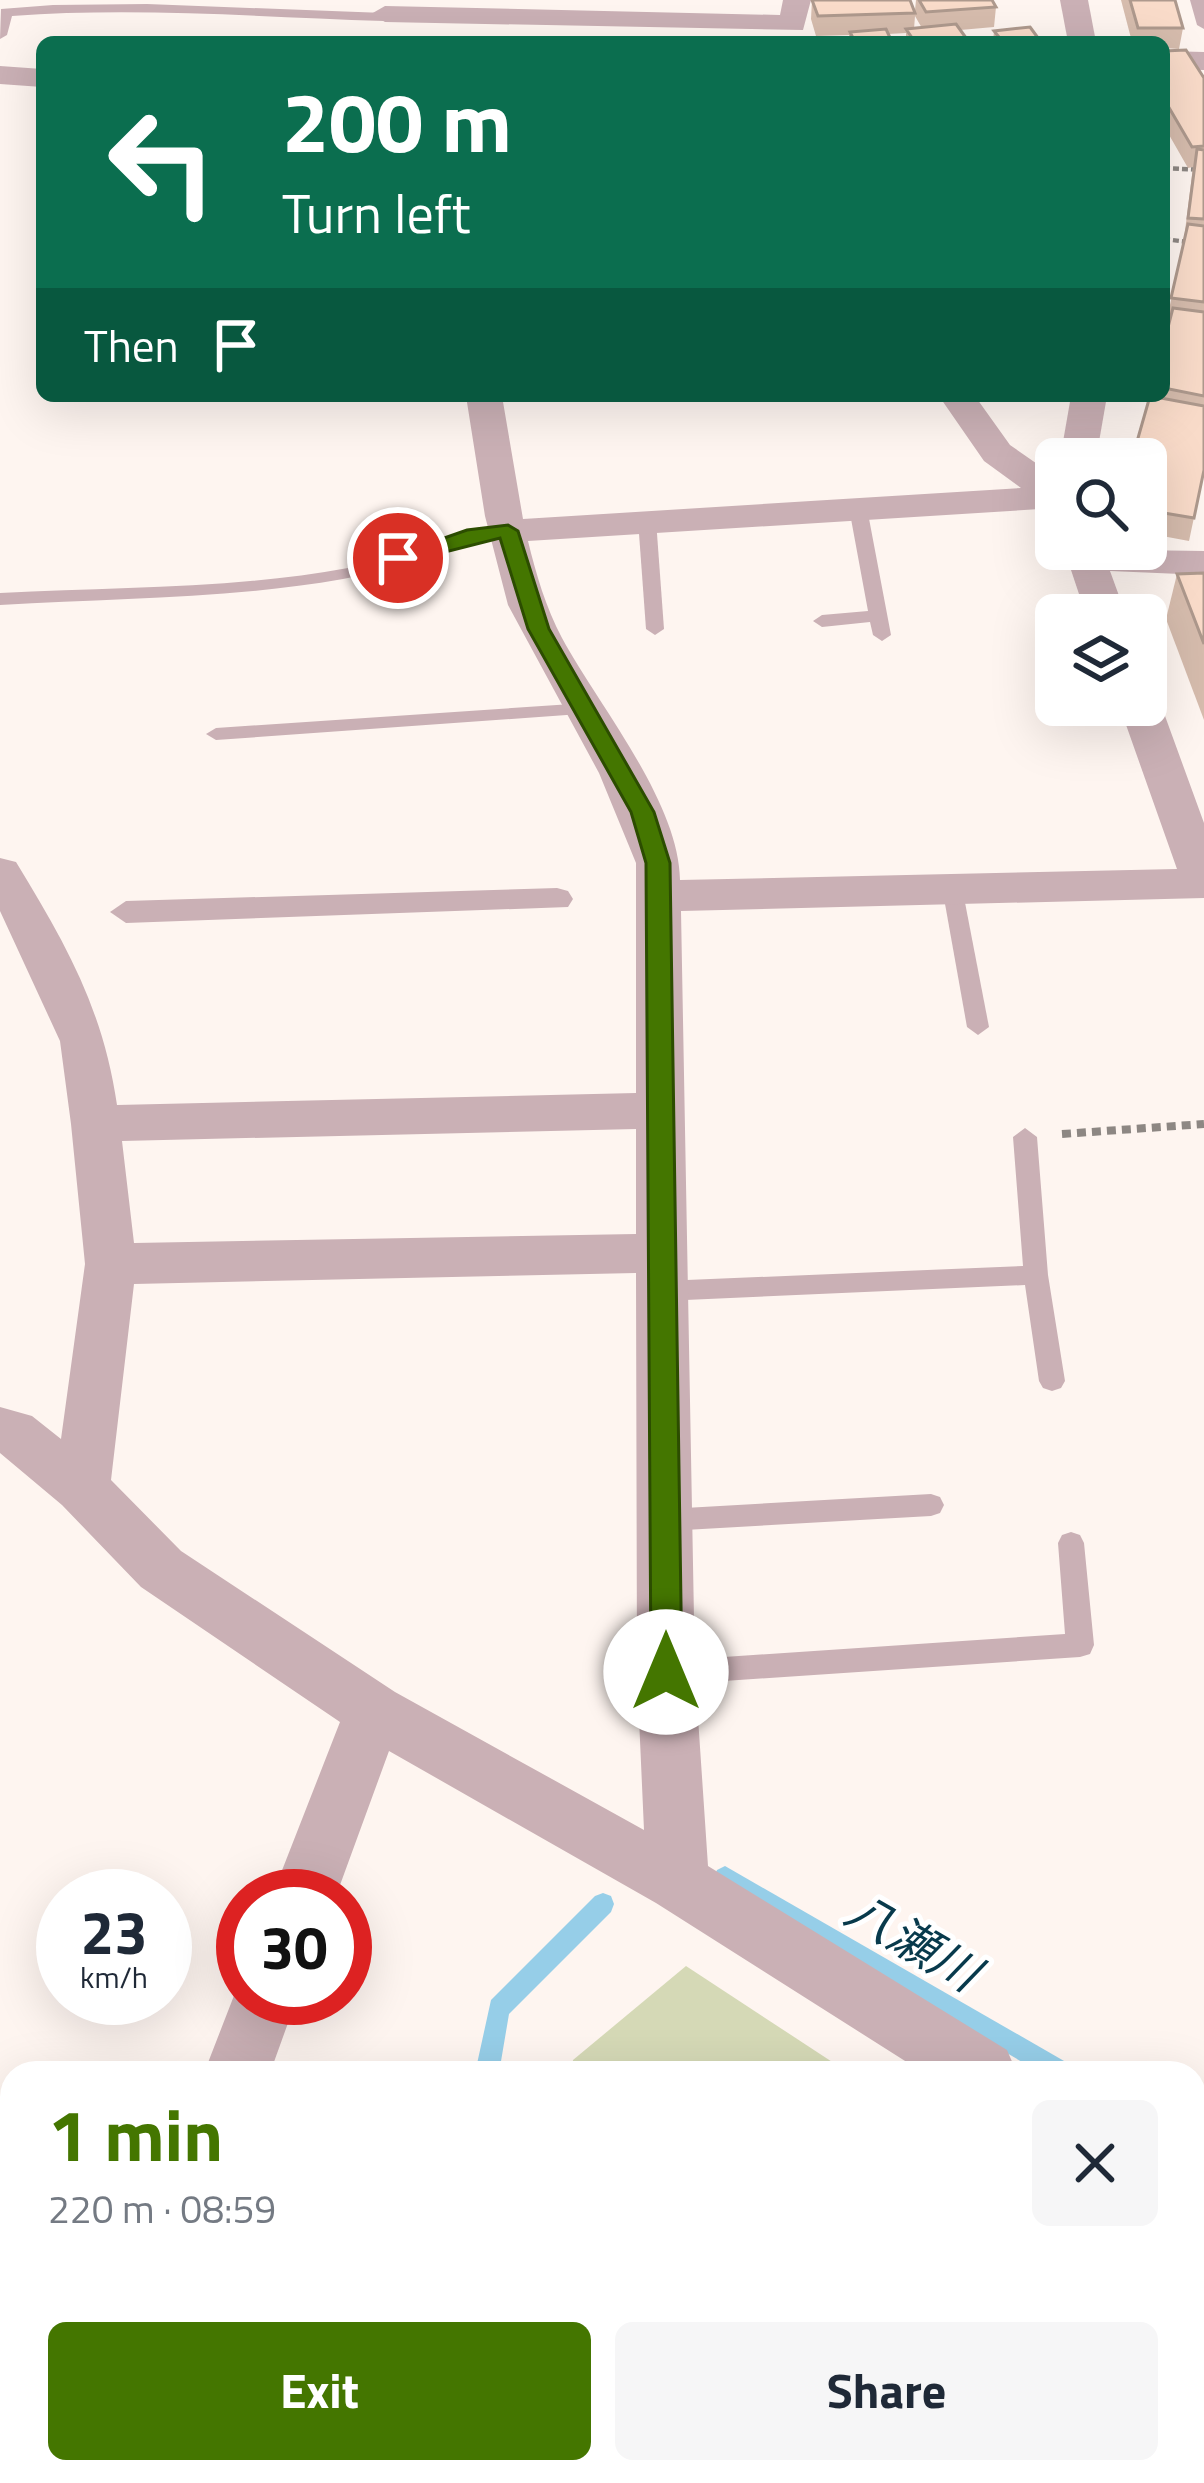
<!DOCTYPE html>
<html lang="en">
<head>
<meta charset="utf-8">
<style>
  body { margin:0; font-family:"Titillium Web","Noto Sans JP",sans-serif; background:#f6f6f7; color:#1f2937; height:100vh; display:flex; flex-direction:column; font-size:45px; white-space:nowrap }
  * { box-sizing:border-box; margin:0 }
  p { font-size:39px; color:#747a83 }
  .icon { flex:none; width:66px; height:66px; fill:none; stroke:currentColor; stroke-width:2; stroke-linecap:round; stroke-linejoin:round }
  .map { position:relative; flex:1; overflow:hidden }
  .details { position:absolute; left:0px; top:2061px; width:1206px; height:423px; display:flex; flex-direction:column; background:#fff; border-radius:36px 36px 0 0; box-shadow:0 12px 48px #0002 }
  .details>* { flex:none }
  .guide { position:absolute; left:36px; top:36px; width:1134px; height:366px; border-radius:18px; box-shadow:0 12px 48px #0002; background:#0b6e4f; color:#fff; overflow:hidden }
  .tools { position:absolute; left:1035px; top:438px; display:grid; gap:24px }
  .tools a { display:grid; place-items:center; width:132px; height:132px; border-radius:18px; background:#fff; box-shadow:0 12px 48px #0002; font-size:60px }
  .speed { position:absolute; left:36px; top:1869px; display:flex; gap:24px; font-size:60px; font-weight:700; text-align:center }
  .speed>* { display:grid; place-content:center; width:156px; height:156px; border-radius:50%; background:#fff; box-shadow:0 12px 48px #0002; line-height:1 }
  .speed small { font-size:30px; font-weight:400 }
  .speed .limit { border:18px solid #d22; background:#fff; color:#111 }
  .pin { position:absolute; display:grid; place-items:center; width:102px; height:102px; color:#fff; margin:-51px; border:6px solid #fff; border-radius:50%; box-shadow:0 3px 12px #0007 }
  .me { position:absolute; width:132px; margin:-66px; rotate:0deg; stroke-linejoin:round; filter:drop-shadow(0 0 9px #0008) }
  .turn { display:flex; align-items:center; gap:42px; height:252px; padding:0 48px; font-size:54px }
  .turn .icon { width:156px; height:156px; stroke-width:2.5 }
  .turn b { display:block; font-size:84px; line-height:102px }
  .then { display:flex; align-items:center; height:114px; padding:0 48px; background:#0003; gap:24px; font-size:45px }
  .round { display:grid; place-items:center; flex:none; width:126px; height:126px; border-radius:18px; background:#f6f6f7 }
  .overview { display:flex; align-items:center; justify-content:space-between; height:204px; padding:0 48px }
  h1 { font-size:72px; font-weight:700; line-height:90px; color:#447600 }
  .cta { display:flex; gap:24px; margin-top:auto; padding:24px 48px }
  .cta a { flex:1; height:138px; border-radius:18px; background:#447600; color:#fff; font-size:48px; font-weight:700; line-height:138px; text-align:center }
  .cta a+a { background:#f6f6f7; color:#1f2937 }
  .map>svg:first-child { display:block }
  .green { fill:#d5d9b6 }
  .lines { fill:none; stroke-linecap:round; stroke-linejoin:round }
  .stream { fill:#96cee8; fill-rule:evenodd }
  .path-far1 { stroke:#8d8783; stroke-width:4.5; stroke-dasharray:6 3; stroke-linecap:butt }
  .path { stroke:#8d8783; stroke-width:8; stroke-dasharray:9 6; stroke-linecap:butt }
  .service { fill:#cab0b5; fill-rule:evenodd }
  .pedestrian { fill:#cab0b5; fill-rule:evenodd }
  .minor { fill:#cab0b5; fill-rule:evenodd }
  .wall { fill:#d6bcad; fill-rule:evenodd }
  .building { fill:#f9dbc9; stroke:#ae998d; stroke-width:3 }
  .route { fill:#447600; stroke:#2c4d00; stroke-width:3 }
  .labels { text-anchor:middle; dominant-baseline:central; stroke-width:10; stroke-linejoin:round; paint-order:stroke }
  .near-water-label { font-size:48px; font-style:italic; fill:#083a4c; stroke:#fff }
</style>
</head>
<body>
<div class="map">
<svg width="1204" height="2483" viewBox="0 0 1204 2483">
  <rect width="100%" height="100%" fill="#fef5f0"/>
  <g class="green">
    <path d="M686,1966L849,2073H571L573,2060Z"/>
    <path d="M501,2472H1106V2483H499Z"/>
  </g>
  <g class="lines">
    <g class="stream">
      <path d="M725,1866L1071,2065L1075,2073H1041L717,1884L714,1877L717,1870Z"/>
      <path d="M603,1893L611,1896L614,1904L611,1912L509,2014L499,2073H475L491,2000L595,1896Z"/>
      <path d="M1194,2137L1204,2141V2167L1194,2163Z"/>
      <path d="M406,2472H432L431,2483H405Z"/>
    </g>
    <g class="path-far1">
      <path d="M1164,168L1204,170"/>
      <path d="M1164,239L1204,244"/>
    </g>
    <path class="path" d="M1062,1134L1204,1124"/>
    <g class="service">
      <path d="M1190,0H1204V29L1197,25Z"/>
      <path d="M53,5L147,4L384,13L391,17L384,21C260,17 136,7 12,16L7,35L0,39L1,9Z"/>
      <path d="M858,503L867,508L891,635L882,641L873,635L870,622L822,627L813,621L822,615L868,611L849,508Z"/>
      <path d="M647,515L656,520L664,629L655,635L646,629L638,520Z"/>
      <path d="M508,526L517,531L514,535C457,547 401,569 343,579C230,599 114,598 0,605V593C116,587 234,589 348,568C403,557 453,534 508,526Z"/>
      <path d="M587,703L597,709L594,713L216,740L206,734L216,728Z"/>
      <path d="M952,880L962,887L989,1027L978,1035L967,1027L942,887Z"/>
      <path d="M1025,1128L1037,1137L1048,1275L1065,1381L1061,1388L1052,1391L1043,1388L1039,1381L1025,1285L663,1301L654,1298L651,1291L654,1284L663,1281L1023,1266L1013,1137Z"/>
      <path d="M931,1494L940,1497L944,1505L940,1513L931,1516L667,1531L658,1528L654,1520L658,1512L667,1509Z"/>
      <path d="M1071,1532L1080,1535L1084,1543L1094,1645L1090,1654L1080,1657L666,1685L656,1682L652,1673L656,1664L666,1661L1065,1634L1058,1543L1062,1535Z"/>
      <path d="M1199,2196L1204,2198V2403L1194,2407V2198Z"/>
      <path d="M1194,2455L1204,2460V2483H1175V2472H1194Z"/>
    </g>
    <path class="pedestrian" d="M557,888L568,891L573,899L568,907L126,923L110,912L126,901Z"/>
    <g class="minor">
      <path d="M783,0H811L803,30L385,22L371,14L385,6L780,15Z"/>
      <path d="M1060,0H1088L1096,42H1068Z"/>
      <path d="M1164,51L1204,52V70L1164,69Z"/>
      <path d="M0,66L42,69V87L0,84Z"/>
      <path d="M466,396H502L523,519L1021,488L984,461L939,396H975L1010,445L1056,477V508L528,541C536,574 546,608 562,638C599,706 679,802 680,880L1177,869L1119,705H1146V694L1161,705L1204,823V898L681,911L695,1673L708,1866L1007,2050L1017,2073H924L656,1903L389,1751L336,1896H272L340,1722L141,1587L62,1505L0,1453V1407L32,1416L61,1439L85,1264L71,1124L60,1041L0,911V858L16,862C66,944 103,1009 117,1105L636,1093V863L599,773L508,605L485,516ZM636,1129V1234L134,1243L122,1141ZM636,1273L637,1673L644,1830L395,1692L181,1551L111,1480L134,1284Z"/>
      <path d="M1071,396H1107L1096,459H1060Z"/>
      <path d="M1064,549L1204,551V575L1110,571L1126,615H1086Z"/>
      <path d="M242,1975L243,1998H297L270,2073H204Z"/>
      <path d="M1194,2170L1204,2174V2244L1194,2240Z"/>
      <path d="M42,2472H116L111,2483H37Z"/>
    </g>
  </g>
  <g class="wall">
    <path d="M812,0L915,10L916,0H992L996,7L994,27L960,30L969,42H906V33L888,34L892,42H849V35L816,36L811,19ZM915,16L919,23L922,28L914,29Z"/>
    <path d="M1121,0H1175L1183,28L1179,49L1164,48V42H1132Z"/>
    <path d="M994,31L1041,42H993Z"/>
    <path d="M1164,51L1204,78V470L1189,541L1146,533V459L1150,396H1164V343L1170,320L1167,319L1184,239L1193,167L1188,168L1164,126Z"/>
    <path d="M1204,573V720L1166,619L1177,574Z"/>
  </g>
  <g class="building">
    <path d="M812,0H910L915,13L818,16Z"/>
    <path d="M919,0H992L996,7L926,12Z"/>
    <path d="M1130,0H1175L1183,28H1138Z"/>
    <path d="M956,24L969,42H915L906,29Z"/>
    <path d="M1030,27L1041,42H1003L994,31Z"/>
    <path d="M886,29L892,42H855L850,32Z"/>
    <path d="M1186,50L1204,78V146L1192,147L1164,99V51Z"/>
    <path d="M1197,149L1204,150V219L1188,218Z"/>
    <path d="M1188,224L1204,226V302L1171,298Z"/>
    <path d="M1173,308L1204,312V396L1164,388V343Z"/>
    <path d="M1150,396L1204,406V470L1194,518L1146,510V459H1132Z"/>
    <path d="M1204,573V644L1177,574Z"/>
  </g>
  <path class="route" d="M508,525L518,531L549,629L654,812L670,863L682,1672L677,1683L666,1687L655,1683L651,1672L646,863L631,812L528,629L500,538L398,564L387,558L467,530Z"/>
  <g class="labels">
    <g class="near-water-label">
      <text transform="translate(913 1941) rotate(30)">八瀬川</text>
    </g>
  </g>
</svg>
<div class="tools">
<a><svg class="icon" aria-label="search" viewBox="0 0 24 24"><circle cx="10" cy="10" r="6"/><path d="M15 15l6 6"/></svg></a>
<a><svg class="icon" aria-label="layers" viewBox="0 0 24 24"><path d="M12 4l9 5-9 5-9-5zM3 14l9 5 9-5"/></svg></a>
</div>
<div class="speed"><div>23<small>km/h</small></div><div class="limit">30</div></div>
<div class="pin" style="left:398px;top:558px;background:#d93025"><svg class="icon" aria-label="arrive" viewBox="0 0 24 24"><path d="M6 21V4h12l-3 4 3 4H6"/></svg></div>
<svg class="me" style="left:666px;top:1672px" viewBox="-20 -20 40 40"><circle r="19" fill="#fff"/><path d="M0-13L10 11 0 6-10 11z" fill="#447600"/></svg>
<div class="guide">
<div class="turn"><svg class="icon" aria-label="left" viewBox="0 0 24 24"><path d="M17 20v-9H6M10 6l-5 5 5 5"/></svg><div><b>200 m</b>Turn left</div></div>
<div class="then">Then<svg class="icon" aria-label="arrive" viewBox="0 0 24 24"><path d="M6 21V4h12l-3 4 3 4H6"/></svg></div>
</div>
<section class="details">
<div class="overview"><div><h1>1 min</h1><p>220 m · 08:59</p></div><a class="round"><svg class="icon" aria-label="close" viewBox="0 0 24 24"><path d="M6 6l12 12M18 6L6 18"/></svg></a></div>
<div class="cta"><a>Exit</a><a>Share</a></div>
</section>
</div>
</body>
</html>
